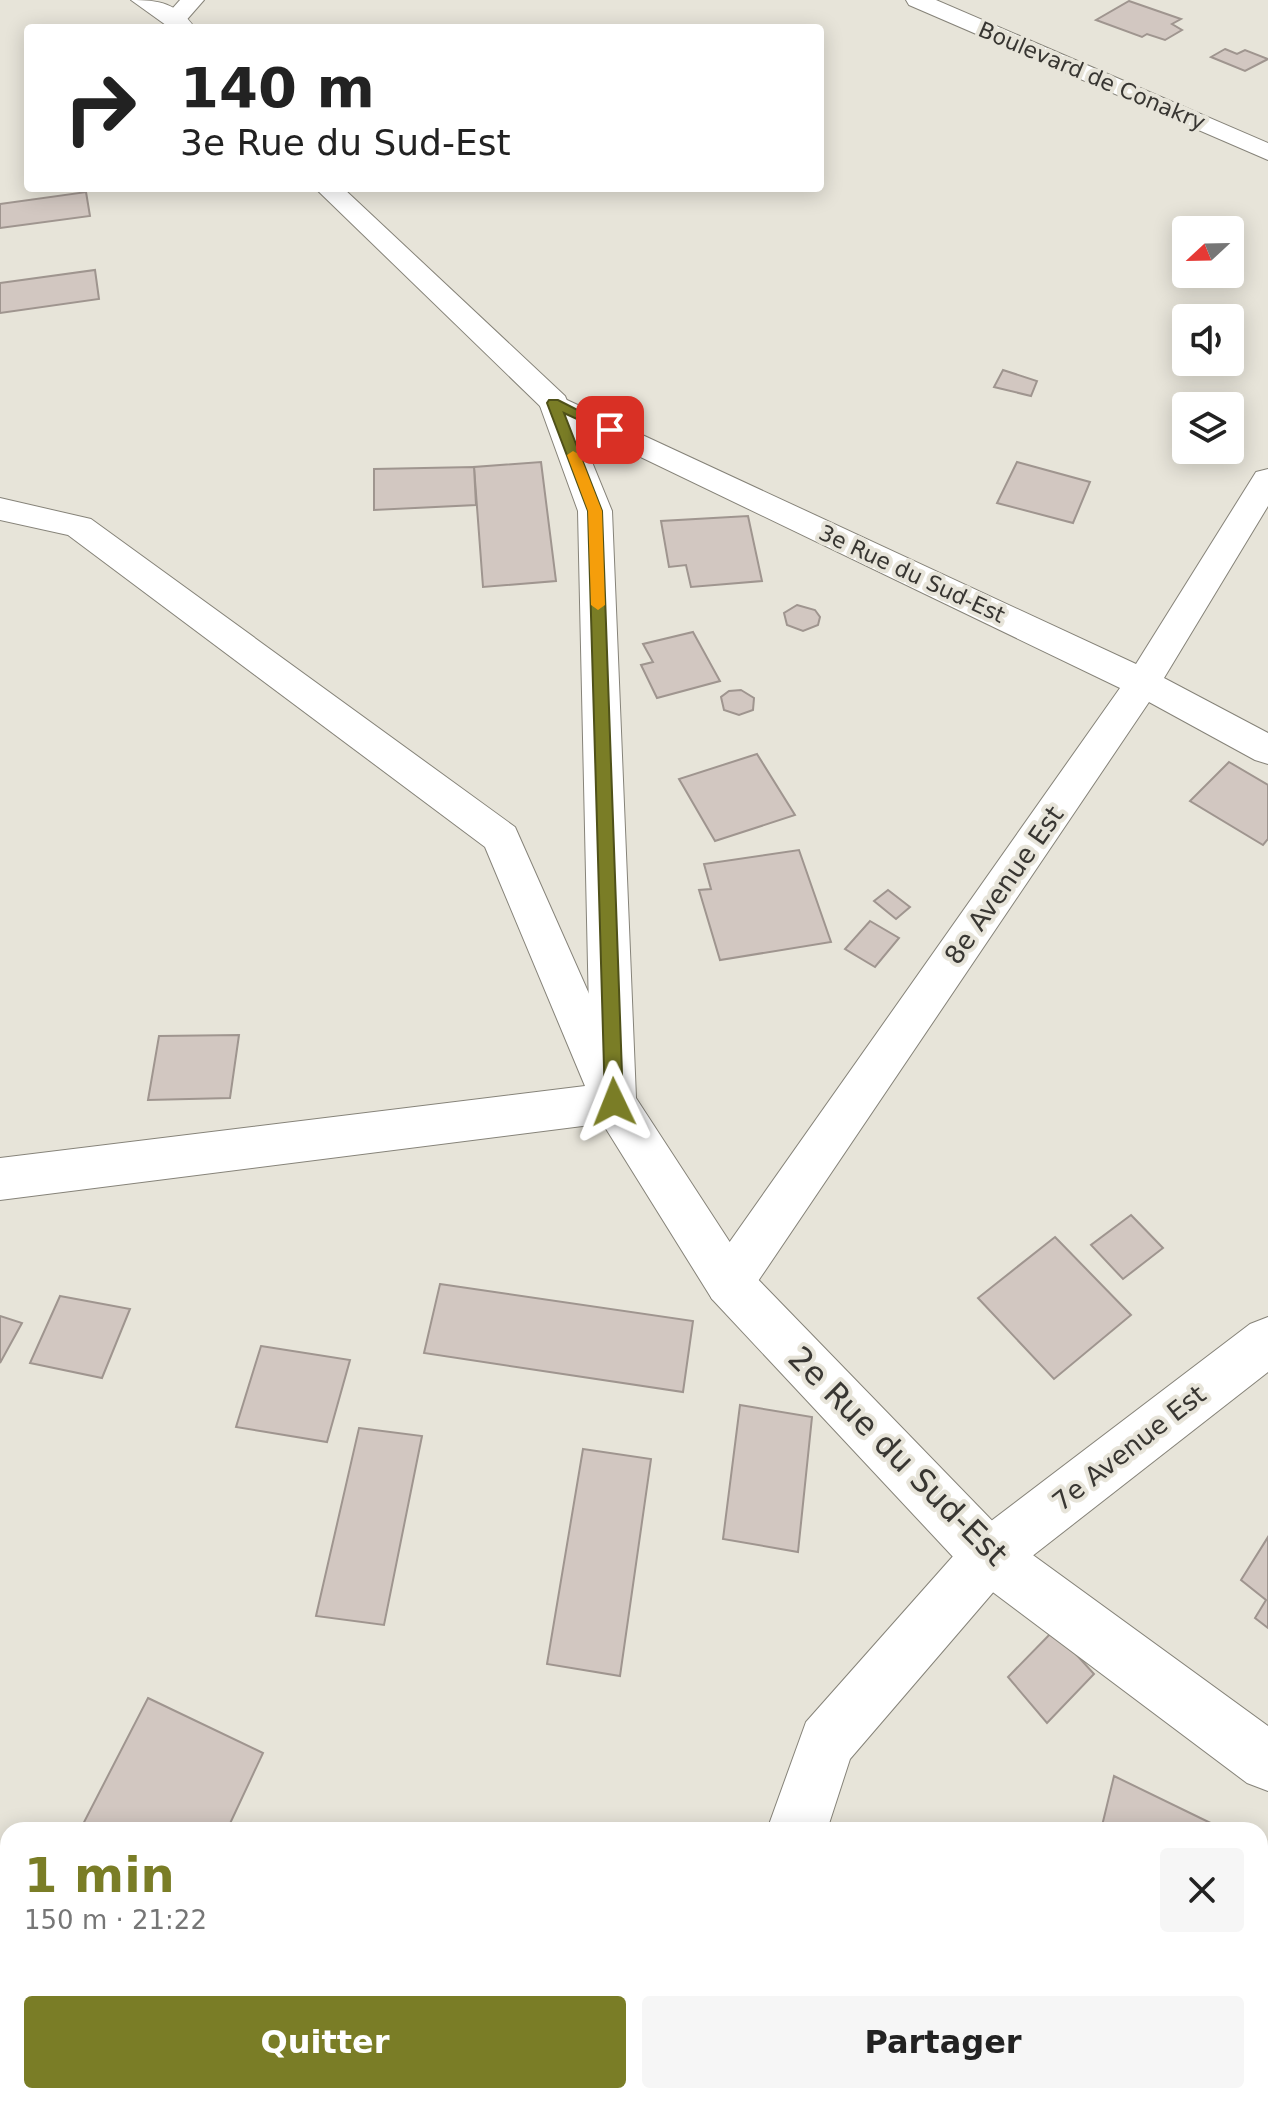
<!DOCTYPE html>
<html lang="fr">
<head>
<meta charset="utf-8">
<style>
  body { margin:0; font-family:"DejaVu Sans",sans-serif; background:#f6f6f6; color:#222; height:100vh; display:flex; flex-direction:column; font-size:30px; white-space:nowrap }
  * { box-sizing:border-box; margin:0 }
  p { font-size:26px; color:#767676 }
  .icon { flex:none; width:44px; height:44px; fill:none; stroke:currentColor; stroke-width:2; stroke-linecap:round; stroke-linejoin:round }
  .map { position:relative; flex:1; overflow:hidden }
  .sheet { position:absolute; left:0px; top:1822px; width:1268px; height:282px; display:flex; flex-direction:column; background:#fff; border-radius:24px 24px 0 0; box-shadow:0 4px 20px #0003 }
  .sheet>* { flex:none }
  .hud { position:absolute; left:24px; top:24px; width:800px; height:168px; border-radius:8px; box-shadow:0 4px 20px #0003; background:#fff; color:#222; overflow:hidden }
  .needle { width:52px; rotate:248deg }
  .controls { position:absolute; left:1172px; top:216px; display:grid; gap:16px }
  .controls a { display:grid; place-items:center; width:72px; height:72px; border-radius:8px; background:#fff; box-shadow:0 4px 20px #0003; font-size:40px }
  .pin { position:absolute; display:grid; place-items:center; width:68px; height:68px; color:#fff; margin:-34px; border-radius:16px; box-shadow:0 4px 12px #0006 }
  .me { position:absolute; width:88px; margin:-44px; rotate:358deg; stroke-linejoin:round; filter:drop-shadow(0 0 6px #0008) }
  .turn { display:flex; align-items:center; gap:28px; height:168px; padding:0 24px; font-size:36px }
  .turn .icon { width:104px; height:104px; stroke-width:2.5 }
  .turn b { display:block; font-size:56px; line-height:68px }
  .round { display:grid; place-items:center; flex:none; width:84px; height:84px; border-radius:8px; background:#f6f6f6 }
  .head { display:flex; align-items:center; justify-content:space-between; height:136px; padding:0 24px }
  h1 { font-size:48px; font-weight:600; line-height:60px; color:#7a7d26 }
  .cta { display:flex; gap:16px; margin-top:auto; padding:16px 24px }
  .cta a { flex:1; height:92px; border-radius:8px; background:#7a7d26; color:#fff; font-size:32px; font-weight:600; line-height:92px; text-align:center }
  .cta a+a { background:#f6f6f6; color:#222 }
  .map>svg:first-child { display:block }
  .building { fill:#d2c7c1; stroke:#9f958f; stroke-width:2 }
  .lines { fill:none; stroke-linecap:round; stroke-linejoin:round }
  .street-casing { stroke:#868379; stroke-width:2 }
  .secondary-casing { stroke:#868379; stroke-width:2 }
  .street { fill:#fff; fill-rule:evenodd }
  .secondary { fill:#fff; fill-rule:evenodd }
  .route { fill:#7a7d26; stroke:#4f5119; stroke-width:2 }
  .slow { fill:#f59e0b }
  .labels { text-anchor:middle; dominant-baseline:central; stroke-width:8; stroke-linejoin:round; paint-order:stroke }
  .far-street-label { font-size:22px; fill:#383632; stroke:#e7e4d9 }
  .street-label { font-size:26px; fill:#383632; stroke:#e7e4d9 }
  .near-street-label { font-size:32px; fill:#383632; stroke:#e7e4d9 }
</style>
</head>
<body>
<div class="map">
<svg width="1268" height="2103" viewBox="0 0 1268 2103">
  <rect width="100%" height="100%" fill="#e7e4d9"/>
  <g class="building">
    <path d="M1129,1L1181,19L1172,24L1182,30L1165,40L1147,34L1142,37L1096,20Z"/>
    <path d="M1225,49L1237,54L1245,50L1268,59L1245,71L1211,57Z"/>
    <path d="M86,192L90,216L0,228V204Z"/>
    <path d="M95,270L99,299L0,313V283Z"/>
    <path d="M1003,370L1037,381L1031,396L994,387Z"/>
    <path d="M541,462L556,581L483,587L474,467Z"/>
    <path d="M1017,462L1090,482L1073,523L997,503Z"/>
    <path d="M474,467L476,505L374,510V469Z"/>
    <path d="M748,516L762,581L691,587L686,565L669,567L661,521Z"/>
    <path d="M797,605L815,610L820,617L818,625L803,631L787,625L784,613Z"/>
    <path d="M693,632L720,681L657,698L641,665L653,662L643,644Z"/>
    <path d="M741,690L754,698L753,710L739,715L724,710L721,697L729,691Z"/>
    <path d="M757,754L795,815L715,841L679,779Z"/>
    <path d="M1229,762L1268,785V839L1263,845L1190,801Z"/>
    <path d="M799,850L831,942L720,960L699,890L711,889L704,864Z"/>
    <path d="M888,890L910,907L896,919L874,901Z"/>
    <path d="M870,921L899,938L875,967L845,949Z"/>
    <path d="M239,1035L230,1098L148,1100L159,1036Z"/>
    <path d="M1131,1215L1163,1248L1123,1279L1091,1245Z"/>
    <path d="M1055,1237L1131,1315L1054,1379L978,1298Z"/>
    <path d="M440,1284L693,1321L683,1392L424,1353Z"/>
    <path d="M60,1296L130,1309L102,1378L30,1363Z"/>
    <path d="M0,1316L22,1323L0,1363Z"/>
    <path d="M261,1346L350,1360L327,1442L236,1427Z"/>
    <path d="M740,1405L812,1417L798,1552L723,1539Z"/>
    <path d="M359,1428L422,1436L384,1625L316,1616Z"/>
    <path d="M583,1449L651,1459L620,1676L547,1664Z"/>
    <path d="M1268,1537V1628L1255,1618L1266,1600L1241,1580Z"/>
    <path d="M1054,1630L1094,1674L1047,1723L1008,1677Z"/>
    <path d="M148,1698L263,1753L227,1830H80Z"/>
    <path d="M1114,1776L1225,1830H1101Z"/>
    <path d="M335,2096H426L442,2103H332Z"/>
  </g>
  <g class="lines">
    <g class="street-casing">
      <g id="street">
        <path d="M180,0H204L183,24H167L163,19Z"/>
        <path d="M906,0H936L1268,143V160L909,5Z"/>
        <path d="M554,394L1136,664L1256,472L1268,469V506L1164,678L1268,733V764L1255,760L1149,702L746,1299L729,1306L712,1299L705,1283L712,1267L1120,688L543,410L538,403L543,396Z"/>
        <path d="M0,498L91,519L515,827L637,1102L630,1116L614,1122L0,1200V1158L585,1086L485,847L68,535L0,520Z"/>
        <path d="M1268,1317V1372L1008,1575L850,1759L827,1830H767L806,1722L970,1537L1250,1324Z"/>
        <path d="M559,2096H624L622,2103H556Z"/>
        <path d="M865,2096H931L934,2103H867Z"/>
      </g>
    </g>
    <g class="secondary-casing">
      <g id="secondary">
        <path d="M131,0C159,0 177,3 195,28H170Z"/>
        <path d="M315,188H343L565,396L612,511L636,1098L746,1267L1008,1537L1268,1726V1791L1247,1783L970,1575L712,1299L598,1116L591,1102L578,511L540,406Z"/>
      </g>
    </g>
    <use href="#street" class="street"/>
    <use href="#secondary" class="secondary"/>
  </g>
  <path class="route" d="M549,400H558L617,430L605,432L564,413L602,511L623,1102L621,1108H607L605,1102L588,511L547,403Z"/>
  <path class="slow" d="M573,451L580,455L602,511L605,605L598,610L591,605L588,511L567,455Z"/>
  <g class="labels">
    <g class="far-street-label">
      <text transform="translate(1092 76) rotate(23)">Boulevard de Conakry</text>
      <text transform="translate(912 574) rotate(25)">3e Rue du Sud-Est</text>
    </g>
    <g class="street-label">
      <text transform="translate(1004 885) rotate(-55)">8e Avenue Est</text>
      <text transform="translate(1129 1448) rotate(-38)">7e Avenue Est</text>
    </g>
    <g class="near-street-label">
      <text transform="translate(898 1456) rotate(45)">2e Rue du Sud-Est</text>
    </g>
  </g>
</svg>
<div class="controls">
<a><svg class="needle" viewBox="-14 -14 28 28"><path d="M0-13l5 13h-10z" fill="#e53935"/><path d="M0 13l5-13h-10z" fill="#767676"/></svg></a>
<a><svg class="icon" aria-label="sound" viewBox="0 0 24 24"><path d="M4 9h4l5-4v14l-5-4H4zM17 9q2 3 0 6"/></svg></a>
<a><svg class="icon" aria-label="layers" viewBox="0 0 24 24"><path d="M12 4l9 5-9 5-9-5zM3 14l9 5 9-5"/></svg></a>
</div>
<div class="pin" style="left:610px;top:430px;background:#d93025"><svg class="icon" aria-label="arrive" viewBox="0 0 24 24"><path d="M6 21V4h12l-3 4 3 4H6"/></svg></div>
<svg class="me" style="left:614px;top:1102px" viewBox="-20 -20 40 40"><path d="M0-17L14 15 0 8-14 15z" fill="#7a7d26" stroke="#fff" stroke-width="4"/></svg>
<div class="hud">
<div class="turn"><svg class="icon" aria-label="right" viewBox="0 0 24 24"><path d="M7 20v-9h11M14 6l5 5-5 5"/></svg><div><b>140 m</b>3e Rue du Sud-Est</div></div>
</div>
<section class="sheet">
<div class="head"><div><h1>1 min</h1><p>150 m · 21:22</p></div><a class="round"><svg class="icon" aria-label="close" viewBox="0 0 24 24"><path d="M6 6l12 12M18 6L6 18"/></svg></a></div>
<div class="cta"><a>Quitter</a><a>Partager</a></div>
</section>
</div>
</body>
</html>
